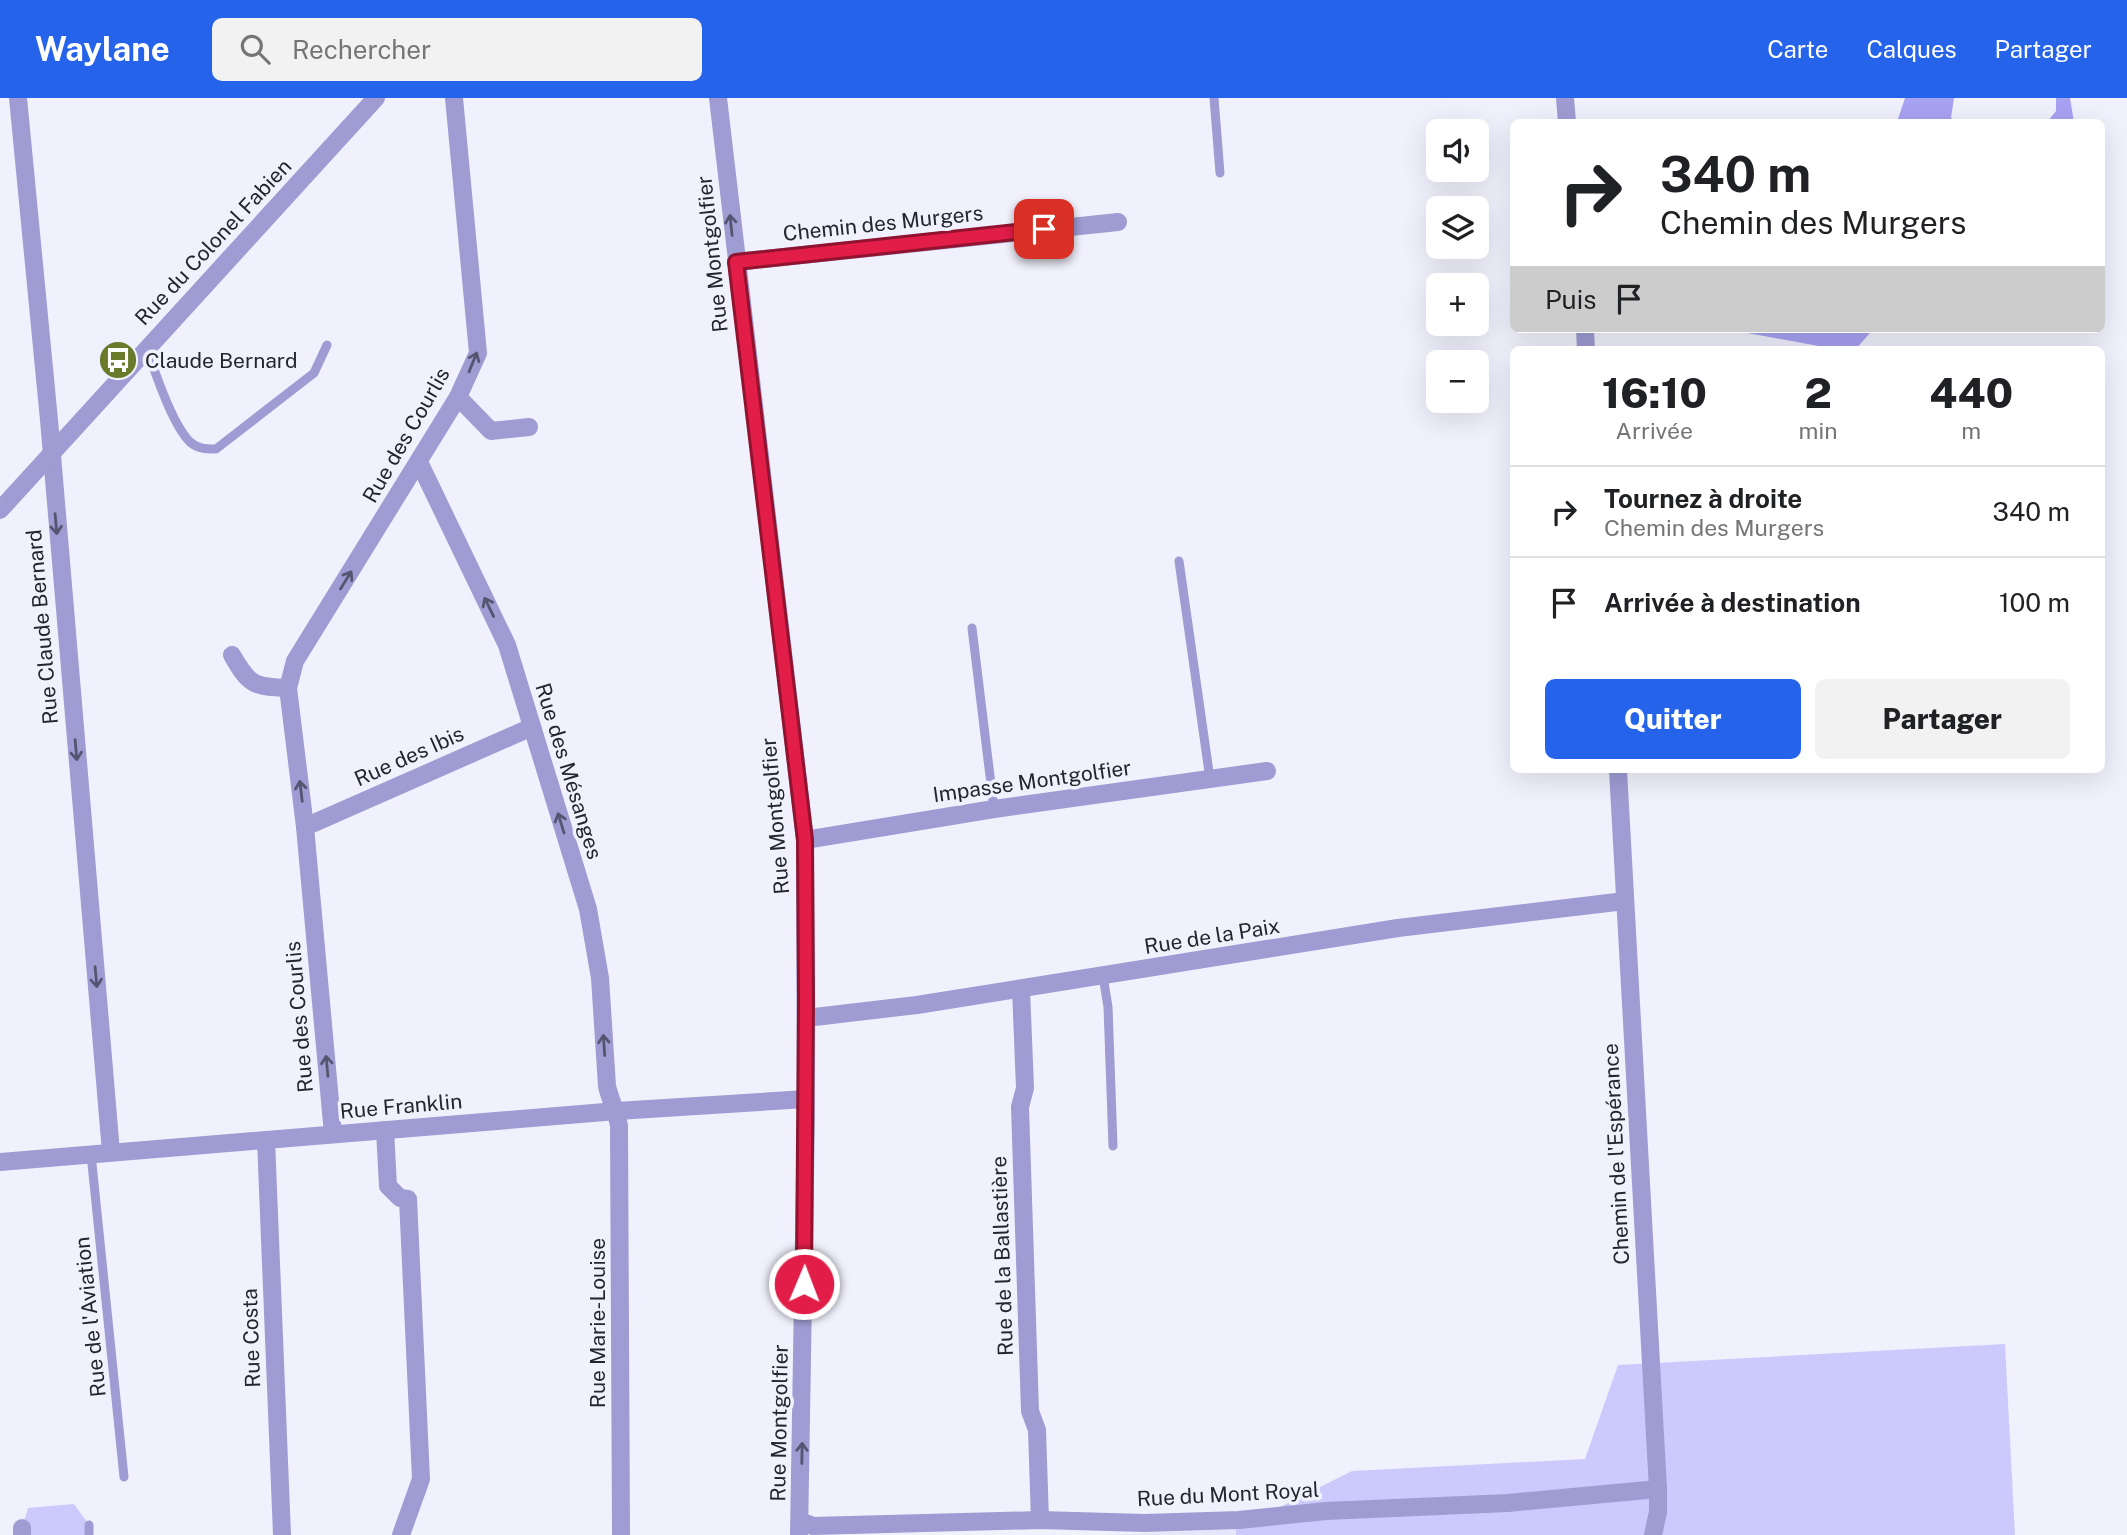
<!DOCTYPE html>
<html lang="fr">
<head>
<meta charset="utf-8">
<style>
  body { margin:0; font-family:"Public Sans",sans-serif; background:#f2f2f2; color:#202124; height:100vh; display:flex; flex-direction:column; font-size:26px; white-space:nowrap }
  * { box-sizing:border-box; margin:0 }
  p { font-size:23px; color:#757577 }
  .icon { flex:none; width:38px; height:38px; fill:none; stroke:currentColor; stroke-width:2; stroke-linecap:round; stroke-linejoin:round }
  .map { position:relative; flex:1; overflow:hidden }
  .sheet { position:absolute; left:1510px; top:248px; width:595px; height:427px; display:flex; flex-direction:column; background:#fff; border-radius:10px; box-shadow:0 7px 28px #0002 }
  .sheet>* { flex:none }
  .hud { position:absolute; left:1510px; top:21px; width:595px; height:214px; border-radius:10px; box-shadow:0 7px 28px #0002; background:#fff; color:#202124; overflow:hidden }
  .tools { position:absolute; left:1426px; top:21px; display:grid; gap:14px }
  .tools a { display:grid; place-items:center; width:63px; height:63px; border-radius:10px; background:#fff; box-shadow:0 7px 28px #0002; font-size:35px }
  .pin { position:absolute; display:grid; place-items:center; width:60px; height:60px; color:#fff; margin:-30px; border-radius:14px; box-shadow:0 4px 10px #0006 }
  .me { position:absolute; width:77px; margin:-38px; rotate:1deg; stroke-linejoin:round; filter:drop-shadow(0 0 5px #0008) }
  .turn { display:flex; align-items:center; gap:24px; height:147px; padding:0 35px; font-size:32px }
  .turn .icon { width:91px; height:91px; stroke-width:2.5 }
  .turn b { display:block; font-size:49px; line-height:60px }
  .then { display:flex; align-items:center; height:66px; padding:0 35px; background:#0003; gap:14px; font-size:26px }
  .eta { display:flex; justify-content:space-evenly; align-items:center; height:119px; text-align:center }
  .eta b { font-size:42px; font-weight:800; line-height:49px }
  .cta { display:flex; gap:14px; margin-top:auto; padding:14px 35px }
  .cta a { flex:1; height:80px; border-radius:10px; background:#2563eb; color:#fff; font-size:28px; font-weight:800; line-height:80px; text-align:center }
  .cta a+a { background:#f2f2f2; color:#202124 }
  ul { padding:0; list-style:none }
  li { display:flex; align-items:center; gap:21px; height:91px; padding:0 35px; border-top:2px solid #e0e0e0 }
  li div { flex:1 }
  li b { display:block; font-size:26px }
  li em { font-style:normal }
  header { display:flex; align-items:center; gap:42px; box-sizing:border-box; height:98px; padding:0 35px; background:#2563eb; color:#fff }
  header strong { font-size:33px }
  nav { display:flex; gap:38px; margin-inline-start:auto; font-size:24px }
  .search { width:490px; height:63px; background:#f2f2f2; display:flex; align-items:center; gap:18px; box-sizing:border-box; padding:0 24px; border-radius:10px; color:#757577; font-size:26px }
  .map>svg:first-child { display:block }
  .built { fill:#e5e5fc }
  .green { fill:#cccafc }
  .forest { fill:#a8a2f3 }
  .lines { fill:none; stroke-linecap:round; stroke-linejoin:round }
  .service { stroke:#9e9cd2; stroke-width:9 }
  .minor { stroke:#9e9cd2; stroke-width:18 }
  .tertiary { stroke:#9e9cd2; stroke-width:18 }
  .oneway { stroke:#555571 }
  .route-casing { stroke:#92132f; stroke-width:18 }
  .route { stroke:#e11d48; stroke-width:12 }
  .labels { text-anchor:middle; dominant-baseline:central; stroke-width:7; stroke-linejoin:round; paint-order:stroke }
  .street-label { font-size:21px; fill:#252530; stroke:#f1f1fd }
  .poi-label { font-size:21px; fill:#252530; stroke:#f1f1fd; text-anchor:start }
</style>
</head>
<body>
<header>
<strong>Waylane</strong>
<div class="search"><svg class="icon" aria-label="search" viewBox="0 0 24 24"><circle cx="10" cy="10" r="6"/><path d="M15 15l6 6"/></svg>Rechercher</div>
<nav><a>Carte</a><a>Calques</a><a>Partager</a></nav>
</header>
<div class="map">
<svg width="2127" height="1437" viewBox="0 0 2127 1437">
  <rect width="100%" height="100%" fill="#f1f1fd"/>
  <path class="built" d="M1236,1431V1437H1107Z"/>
  <g class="green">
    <path d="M2005,1246L2015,1437H1236V1431L1352,1373L1585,1361L1618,1267Z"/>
    <path d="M74,1406L89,1427V1437H22V1430L28,1410Z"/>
  </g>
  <g class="forest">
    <path d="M1905,0H1954L1951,20L1957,24H1897Z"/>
    <path d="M2056,0H2070L2074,24H2047L2056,13Z"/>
    <path d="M1726,231H1870L1869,236L1855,252H1840Z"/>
  </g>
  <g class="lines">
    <g class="service">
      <path d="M1214,0L1220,75"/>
      <path d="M147,252C156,276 172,326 190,344C198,351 206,351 216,351L314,275L327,247"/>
      <path d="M1179,463L1210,681"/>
      <path d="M972,530L994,711"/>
      <path d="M1103,878L1108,909L1113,1048"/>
      <path d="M91,1056L124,1379"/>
      <path d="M89,1427V1437"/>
    </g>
    <g class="minor">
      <path d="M18,0L49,322L111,1054"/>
      <path d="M718,0L805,742L806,1020L799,1437"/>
      <path d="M736,164L1118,124"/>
      <path d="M458,299L491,333L529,329"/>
      <path d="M419,364L507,547L588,811L600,880L607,988C610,1002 617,1014 619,1028L621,1437"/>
      <path d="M0,412L376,0"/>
      <path d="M232,557C249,587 254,589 288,590"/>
      <path d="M305,729L532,629"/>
      <path d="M805,742L994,711L1267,673"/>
      <path d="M1021,891L1025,990L1020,1009L1030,1313L1037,1332L1040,1422"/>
      <path d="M806,920L917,907L1398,830L1625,803"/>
      <path d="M385,1032L388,1088L400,1100L408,1101L421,1381L401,1437"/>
      <path d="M333,1036L305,729L288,590L295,563L458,299L478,255L454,0"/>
      <path d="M266,1042L282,1437"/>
      <path d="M0,1064L617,1013L806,1001"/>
      <path d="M800,1423L813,1428L1040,1422L1145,1425L1239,1422L1326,1413L1508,1405L1658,1391"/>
      <path d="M22,1430V1437"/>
    </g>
    <g class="tertiary">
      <path d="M1565,0L1567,24"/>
      <path d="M1585,231L1586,252"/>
      <path d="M1618,672L1658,1391V1414L1653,1437"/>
    </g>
  </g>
  <defs><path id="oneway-shaft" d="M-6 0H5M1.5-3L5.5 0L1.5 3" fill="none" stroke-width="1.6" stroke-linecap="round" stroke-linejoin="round" transform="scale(1.75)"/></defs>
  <g class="oneway">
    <use href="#oneway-shaft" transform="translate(731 127) rotate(-96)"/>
    <use href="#oneway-shaft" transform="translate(473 264) rotate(-68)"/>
    <use href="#oneway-shaft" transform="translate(56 426) rotate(85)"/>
    <use href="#oneway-shaft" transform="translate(346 482) rotate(-58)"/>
    <use href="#oneway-shaft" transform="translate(489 509) rotate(-116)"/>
    <use href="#oneway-shaft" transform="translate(76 652) rotate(85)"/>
    <use href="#oneway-shaft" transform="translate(301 693) rotate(-97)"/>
    <use href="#oneway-shaft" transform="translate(561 725) rotate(-107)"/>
    <use href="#oneway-shaft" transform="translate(96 879) rotate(85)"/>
    <use href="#oneway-shaft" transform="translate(604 947) rotate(-94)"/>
    <use href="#oneway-shaft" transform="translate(327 968) rotate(-95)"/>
    <use href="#oneway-shaft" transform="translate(802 1355) rotate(-89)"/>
  </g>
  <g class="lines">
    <g class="route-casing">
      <path id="route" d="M804,1186L806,902L805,742L736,164L1044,131"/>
    </g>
    <use href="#route" class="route"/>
  </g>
  <defs>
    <g id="bus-disc" transform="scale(2.0125)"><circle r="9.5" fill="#697b2a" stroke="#f1f1fd"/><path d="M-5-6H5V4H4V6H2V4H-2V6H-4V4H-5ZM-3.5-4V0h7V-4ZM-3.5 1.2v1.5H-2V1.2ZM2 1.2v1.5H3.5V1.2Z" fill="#fff"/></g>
  </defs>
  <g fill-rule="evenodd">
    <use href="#bus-disc" x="118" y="262"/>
  </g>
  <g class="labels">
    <g class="street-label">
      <text transform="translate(883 125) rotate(-6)">Chemin des Murgers</text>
      <text transform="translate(213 144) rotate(-47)">Rue du Colonel Fabien</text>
      <text transform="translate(712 156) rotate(-96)">Rue Montgolfier</text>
      <text transform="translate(406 337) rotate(-60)">Rue des Courlis</text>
      <text transform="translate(42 529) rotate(-95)">Rue Claude Bernard</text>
      <text transform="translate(409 658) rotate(-24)">Rue des Ibis</text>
      <text transform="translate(569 673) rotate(73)">Rue des Mésanges</text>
      <text transform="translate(1032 683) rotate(-8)">Impasse Montgolfier</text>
      <text transform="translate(775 718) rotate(-95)">Rue Montgolfier</text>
      <text transform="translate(1212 838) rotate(-9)">Rue de la Paix</text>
      <text transform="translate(299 919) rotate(-95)">Rue des Courlis</text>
      <text transform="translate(401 1008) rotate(-5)">Rue Franklin</text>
      <text transform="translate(1616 1056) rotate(-93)">Chemin de l'Espérance</text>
      <text transform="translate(1002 1158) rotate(-92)">Rue de la Ballastière</text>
      <text transform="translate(90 1219) rotate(-96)">Rue de l'Aviation</text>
      <text transform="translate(597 1225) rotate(-90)">Rue Marie-Louise</text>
      <text transform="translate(251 1240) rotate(-92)">Rue Costa</text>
      <text transform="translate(779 1325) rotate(-89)">Rue Montgolfier</text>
      <text transform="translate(1228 1396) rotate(-3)">Rue du Mont Royal</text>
    </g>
    <g class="poi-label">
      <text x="145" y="262">Claude Bernard</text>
    </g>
  </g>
</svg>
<div class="tools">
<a><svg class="icon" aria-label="sound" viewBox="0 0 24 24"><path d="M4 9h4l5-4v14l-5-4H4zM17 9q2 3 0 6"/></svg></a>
<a><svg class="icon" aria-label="layers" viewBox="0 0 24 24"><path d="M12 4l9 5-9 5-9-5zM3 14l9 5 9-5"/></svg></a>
<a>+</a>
<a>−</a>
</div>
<div class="pin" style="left:1044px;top:131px;background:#d93025"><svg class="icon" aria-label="arrive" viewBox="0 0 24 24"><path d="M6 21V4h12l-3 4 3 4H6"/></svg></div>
<svg class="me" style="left:804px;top:1186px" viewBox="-20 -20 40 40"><circle r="17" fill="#e11d48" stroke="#fff" stroke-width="3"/><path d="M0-11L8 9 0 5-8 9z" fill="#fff"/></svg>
<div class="hud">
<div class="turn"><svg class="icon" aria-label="right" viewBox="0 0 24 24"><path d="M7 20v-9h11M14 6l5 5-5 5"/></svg><div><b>340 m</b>Chemin des Murgers</div></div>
<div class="then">Puis<svg class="icon" aria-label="arrive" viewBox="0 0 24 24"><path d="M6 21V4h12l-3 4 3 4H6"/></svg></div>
</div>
<section class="sheet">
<div class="eta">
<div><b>16:10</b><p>Arrivée</p></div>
<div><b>2</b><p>min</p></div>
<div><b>440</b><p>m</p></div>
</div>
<ul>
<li><svg class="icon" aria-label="right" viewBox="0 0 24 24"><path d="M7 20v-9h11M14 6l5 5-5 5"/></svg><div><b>Tournez à droite</b><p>Chemin des Murgers</p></div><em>340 m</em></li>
<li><svg class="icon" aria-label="arrive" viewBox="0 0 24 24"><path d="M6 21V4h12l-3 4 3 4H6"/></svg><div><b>Arrivée à destination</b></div><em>100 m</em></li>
</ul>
<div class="cta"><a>Quitter</a><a>Partager</a></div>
</section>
</div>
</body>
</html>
